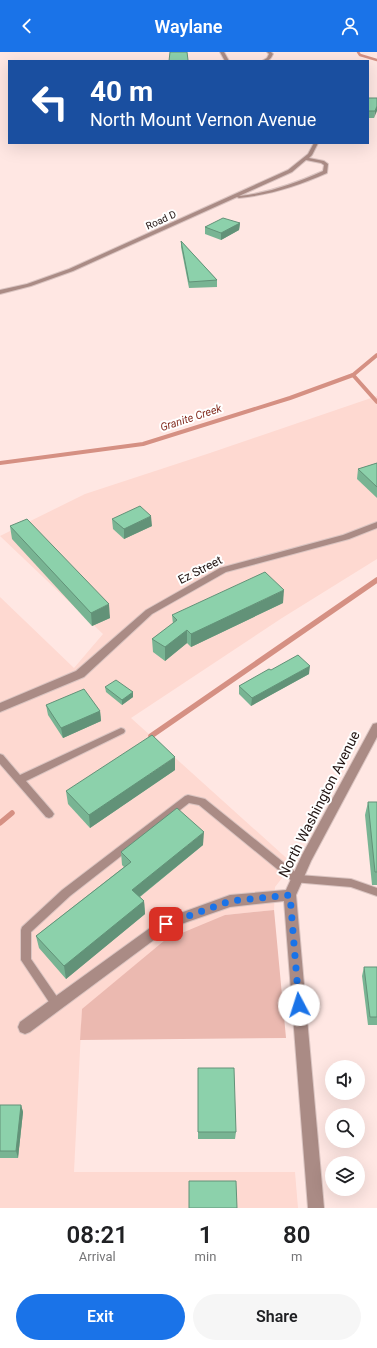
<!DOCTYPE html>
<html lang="en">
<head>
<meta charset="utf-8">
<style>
  body { margin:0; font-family:Roboto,sans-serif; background:#f6f6f6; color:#202124; height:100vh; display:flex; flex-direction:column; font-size:15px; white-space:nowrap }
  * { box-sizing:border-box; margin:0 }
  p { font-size:13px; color:#757577 }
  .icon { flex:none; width:22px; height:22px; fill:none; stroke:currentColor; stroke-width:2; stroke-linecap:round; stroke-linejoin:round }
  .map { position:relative; height:1156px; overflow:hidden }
  .sheet { display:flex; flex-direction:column; background:#fff; flex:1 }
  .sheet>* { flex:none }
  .top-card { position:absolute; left:8px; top:8px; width:361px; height:84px; border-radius:0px; box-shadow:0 4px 16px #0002; background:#1a4fa0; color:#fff; overflow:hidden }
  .buttons { position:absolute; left:325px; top:1008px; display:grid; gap:8px }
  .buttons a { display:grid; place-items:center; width:40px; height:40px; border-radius:50%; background:#fff; box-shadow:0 4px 16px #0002; font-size:20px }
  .pin { position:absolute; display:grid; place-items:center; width:34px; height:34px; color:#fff; margin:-17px; border-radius:8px; box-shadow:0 2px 6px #0006 }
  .me { position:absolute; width:44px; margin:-22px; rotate:355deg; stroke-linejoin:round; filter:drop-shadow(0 0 3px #0008) }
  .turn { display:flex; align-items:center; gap:14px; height:84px; padding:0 16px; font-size:18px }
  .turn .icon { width:52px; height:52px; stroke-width:2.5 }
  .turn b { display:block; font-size:28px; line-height:34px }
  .eta { display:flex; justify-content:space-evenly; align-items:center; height:68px; text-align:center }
  .eta b { font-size:24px; font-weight:600; line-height:28px }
  .cta { display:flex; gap:8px; margin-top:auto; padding:8px 16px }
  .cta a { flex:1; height:46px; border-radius:24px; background:#1a73e8; color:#fff; font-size:16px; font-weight:600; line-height:46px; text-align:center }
  .cta a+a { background:#f6f6f6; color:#202124 }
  header { display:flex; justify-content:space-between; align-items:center; height:52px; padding:0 16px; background:#1a73e8; color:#fff; font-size:18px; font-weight:600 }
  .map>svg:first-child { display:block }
  .built { fill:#fed9d1 }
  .green { fill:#ebb9b0 }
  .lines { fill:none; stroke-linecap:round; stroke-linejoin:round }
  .stream-far2 { stroke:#d59083; stroke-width:2.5 }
  .stream-far1 { stroke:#d59083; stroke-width:4 }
  .stream { stroke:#d59083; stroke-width:5.5 }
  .service-casing { stroke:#dbc5c2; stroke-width:2 }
  .minor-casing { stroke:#dbc5c2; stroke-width:2 }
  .service { fill:#aa8b85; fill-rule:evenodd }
  .minor { fill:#aa8b85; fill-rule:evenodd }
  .wall { fill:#78b493 }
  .shaded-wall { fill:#629278 }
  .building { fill:#8cd1ab; stroke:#629278 }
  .route { stroke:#1a73e8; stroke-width:7; stroke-dasharray:0 12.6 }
  .labels { text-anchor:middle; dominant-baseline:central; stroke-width:4; stroke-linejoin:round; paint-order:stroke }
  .far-street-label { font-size:10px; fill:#211412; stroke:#fff }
  .far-water-label { font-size:11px; font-style:italic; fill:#863226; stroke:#fff }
  .street-label { font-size:12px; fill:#211412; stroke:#fff }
  .near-street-label { font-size:14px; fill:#211412; stroke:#fff }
</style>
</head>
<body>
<header><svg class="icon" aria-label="back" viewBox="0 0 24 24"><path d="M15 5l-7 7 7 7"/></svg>Waylane<svg class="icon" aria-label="person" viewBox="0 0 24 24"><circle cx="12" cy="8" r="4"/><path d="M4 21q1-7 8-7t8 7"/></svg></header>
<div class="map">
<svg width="377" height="1156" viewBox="0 0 377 1156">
  <rect width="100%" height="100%" fill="#ffe7e3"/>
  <path class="built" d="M377,344V507L282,566L131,666L293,812L275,835L274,858L225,863L82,958L74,1120H295L298,1156H0V545L74,616L103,582L0,484L85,442L210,401Z"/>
  <path class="green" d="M274,858L286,986L80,988L82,957L165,888L225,863Z"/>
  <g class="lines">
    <path class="stream-far2" d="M358,0L360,3L377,8"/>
    <g class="stream-far1">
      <path d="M353,323L377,350"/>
      <path d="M0,411L143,392L290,346L353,323L377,303"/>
    </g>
    <g class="stream">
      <path d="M151,684L377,528"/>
      <path d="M0,771L12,761"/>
    </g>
    <g class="service-casing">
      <g id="service">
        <path d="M220,0H224L229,9H225Z"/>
        <path d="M267,0H271L273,2C270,8 269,9 262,9L267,6L269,2Z"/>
        <path d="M314,91H318L312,103L309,106L324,109L328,112L327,121C298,134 270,143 239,146L237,145L73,219L31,234L0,242V238L27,232L69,217L288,118L308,102ZM306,108L321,111L324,113L323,119C296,131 269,141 239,144L292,120Z"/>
        <path d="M121,676L124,677L125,679L124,681L26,729L52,759L54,762L52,765L49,766L46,765L0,712V702L3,703L20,723Z"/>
        <path d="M188,743L205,747L299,823L351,827L377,836V844L351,835L293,830L199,753L189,751L70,844L31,880V907L62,952L61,956L57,957L53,956L21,908V878L22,875L62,838L185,744Z"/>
      </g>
    </g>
    <g class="minor-casing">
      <g id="minor">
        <path d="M377,470V476L349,487L226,520L152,562L84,625L0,660V651L76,619L146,558L220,516L343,483Z"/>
        <path d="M377,671V685L311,809L296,843L324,1156H308L284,849L230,855L170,876L30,980L25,982L20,980L18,975L20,970L161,868L230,843L286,838L302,803L373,672Z"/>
      </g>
    </g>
    <use href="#service" class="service"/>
    <use href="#minor" class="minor"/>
  </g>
  <g class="wall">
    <path d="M368,46H377L374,66H368Z"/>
    <path d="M240,171L239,178L221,188L205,182V175Z"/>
    <path d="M181,189L217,228V235L189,236L181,195Z"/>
    <path d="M377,411V446L357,427L358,417Z"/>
    <path d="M112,467L152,474L124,487L113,477Z"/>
    <path d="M10,474L110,566L92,574L12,487Z"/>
    <path d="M283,551L191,595L187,591L165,609L153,600L152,587L173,572L172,563Z"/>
    <path d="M271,618L309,622L251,654L239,642V634Z"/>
    <path d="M105,635L133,640V645L122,653L106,640Z"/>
    <path d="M46,653L100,659L101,669L63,686L48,663Z"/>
    <path d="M175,718L90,776L68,752L66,739Z"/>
    <path d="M368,750H377V833H372L365,763Z"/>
    <path d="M203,793L140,845L144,849L145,862L66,927L39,896L36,884L124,815L122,813L121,800Z"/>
    <path d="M364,915H377V973H368L362,924Z"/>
    <path d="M198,1016L236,1080L235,1087H198Z"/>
    <path d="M0,1053H21L23,1060L18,1106H0Z"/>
  </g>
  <g class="shaded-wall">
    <path d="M377,54V59L374,66L375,59Z"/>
    <path d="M240,171L239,178L221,188V181Z"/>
    <path d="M151,464L152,474L124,487V477Z"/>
    <path d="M284,538L283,551L191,595V582Z"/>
    <path d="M109,552L110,566L92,574L91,561Z"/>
    <path d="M187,578V591L165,609V595Z"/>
    <path d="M310,614L309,622L251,654L252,646Z"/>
    <path d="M133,640V645L122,653V648Z"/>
    <path d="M100,659L101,669L63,686L61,676Z"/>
    <path d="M175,705V718L90,776L89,763Z"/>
    <path d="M204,780L203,793L133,850L132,838Z"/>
    <path d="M144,849L145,862L66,927L64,914Z"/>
    <path d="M21,1053L23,1060L18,1106L16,1099Z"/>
  </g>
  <g class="building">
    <path d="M170,0H187L188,8L187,9H169Z"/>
    <path d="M368,46H377V54L375,59H368Z"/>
    <path d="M223,166L240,171L221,181L205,175Z"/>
    <path d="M181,189L217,228L189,230Z"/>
    <path d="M377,411V435L358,417Z"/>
    <path d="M140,454L151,464L124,477L112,467Z"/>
    <path d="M27,467L109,552L91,561L10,474Z"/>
    <path d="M265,520L284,538L191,582L187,578L165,595L152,587L177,568L172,563Z"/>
    <path d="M298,603L310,614L252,646L239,634L269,617L271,618Z"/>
    <path d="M116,628L133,640L122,648L105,635Z"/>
    <path d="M84,637L100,659L61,676L46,653Z"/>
    <path d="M152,683L175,705L89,763L66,739Z"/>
    <path d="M368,750H377V820H375Z"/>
    <path d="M177,756L204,780L132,838L144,849L64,914L36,884L131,810L121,800Z"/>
    <path d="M364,915H377V965H370Z"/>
    <path d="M198,1016H234L236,1080H198Z"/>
    <path d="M0,1053H21L16,1099H0Z"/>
    <path d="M189,1129H236L237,1156H189Z"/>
  </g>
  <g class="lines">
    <path class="route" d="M166,872L230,849L290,843L299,953"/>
  </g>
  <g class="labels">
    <g class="far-street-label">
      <text transform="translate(161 168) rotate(-24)">Road D</text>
    </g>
    <g class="far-water-label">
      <text transform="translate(191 366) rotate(-18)">Granite Creek</text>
    </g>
    <g class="street-label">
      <text transform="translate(200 518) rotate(-27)">Ez Street</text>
    </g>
    <g class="near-street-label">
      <text transform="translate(319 752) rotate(-63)">North Washington Avenue</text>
    </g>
  </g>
</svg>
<div class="buttons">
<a><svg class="icon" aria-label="sound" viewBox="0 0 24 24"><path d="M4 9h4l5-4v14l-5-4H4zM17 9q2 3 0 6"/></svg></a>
<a><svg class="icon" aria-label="search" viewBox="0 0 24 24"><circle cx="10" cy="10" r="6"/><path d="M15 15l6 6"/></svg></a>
<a><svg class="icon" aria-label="layers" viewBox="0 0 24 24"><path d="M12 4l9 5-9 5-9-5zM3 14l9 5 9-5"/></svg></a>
</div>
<div class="pin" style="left:166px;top:872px;background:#d93025"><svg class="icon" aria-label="arrive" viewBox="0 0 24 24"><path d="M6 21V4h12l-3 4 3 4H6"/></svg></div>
<svg class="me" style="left:299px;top:953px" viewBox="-20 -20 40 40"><circle r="19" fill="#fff"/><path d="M0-13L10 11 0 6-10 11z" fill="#1a73e8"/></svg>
<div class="top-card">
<div class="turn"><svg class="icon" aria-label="left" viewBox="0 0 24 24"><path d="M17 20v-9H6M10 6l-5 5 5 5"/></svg><div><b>40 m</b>North Mount Vernon Avenue</div></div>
</div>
</div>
<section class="sheet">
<div class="eta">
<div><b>08:21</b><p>Arrival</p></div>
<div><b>1</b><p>min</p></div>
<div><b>80</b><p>m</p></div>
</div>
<div class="cta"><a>Exit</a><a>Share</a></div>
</section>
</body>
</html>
